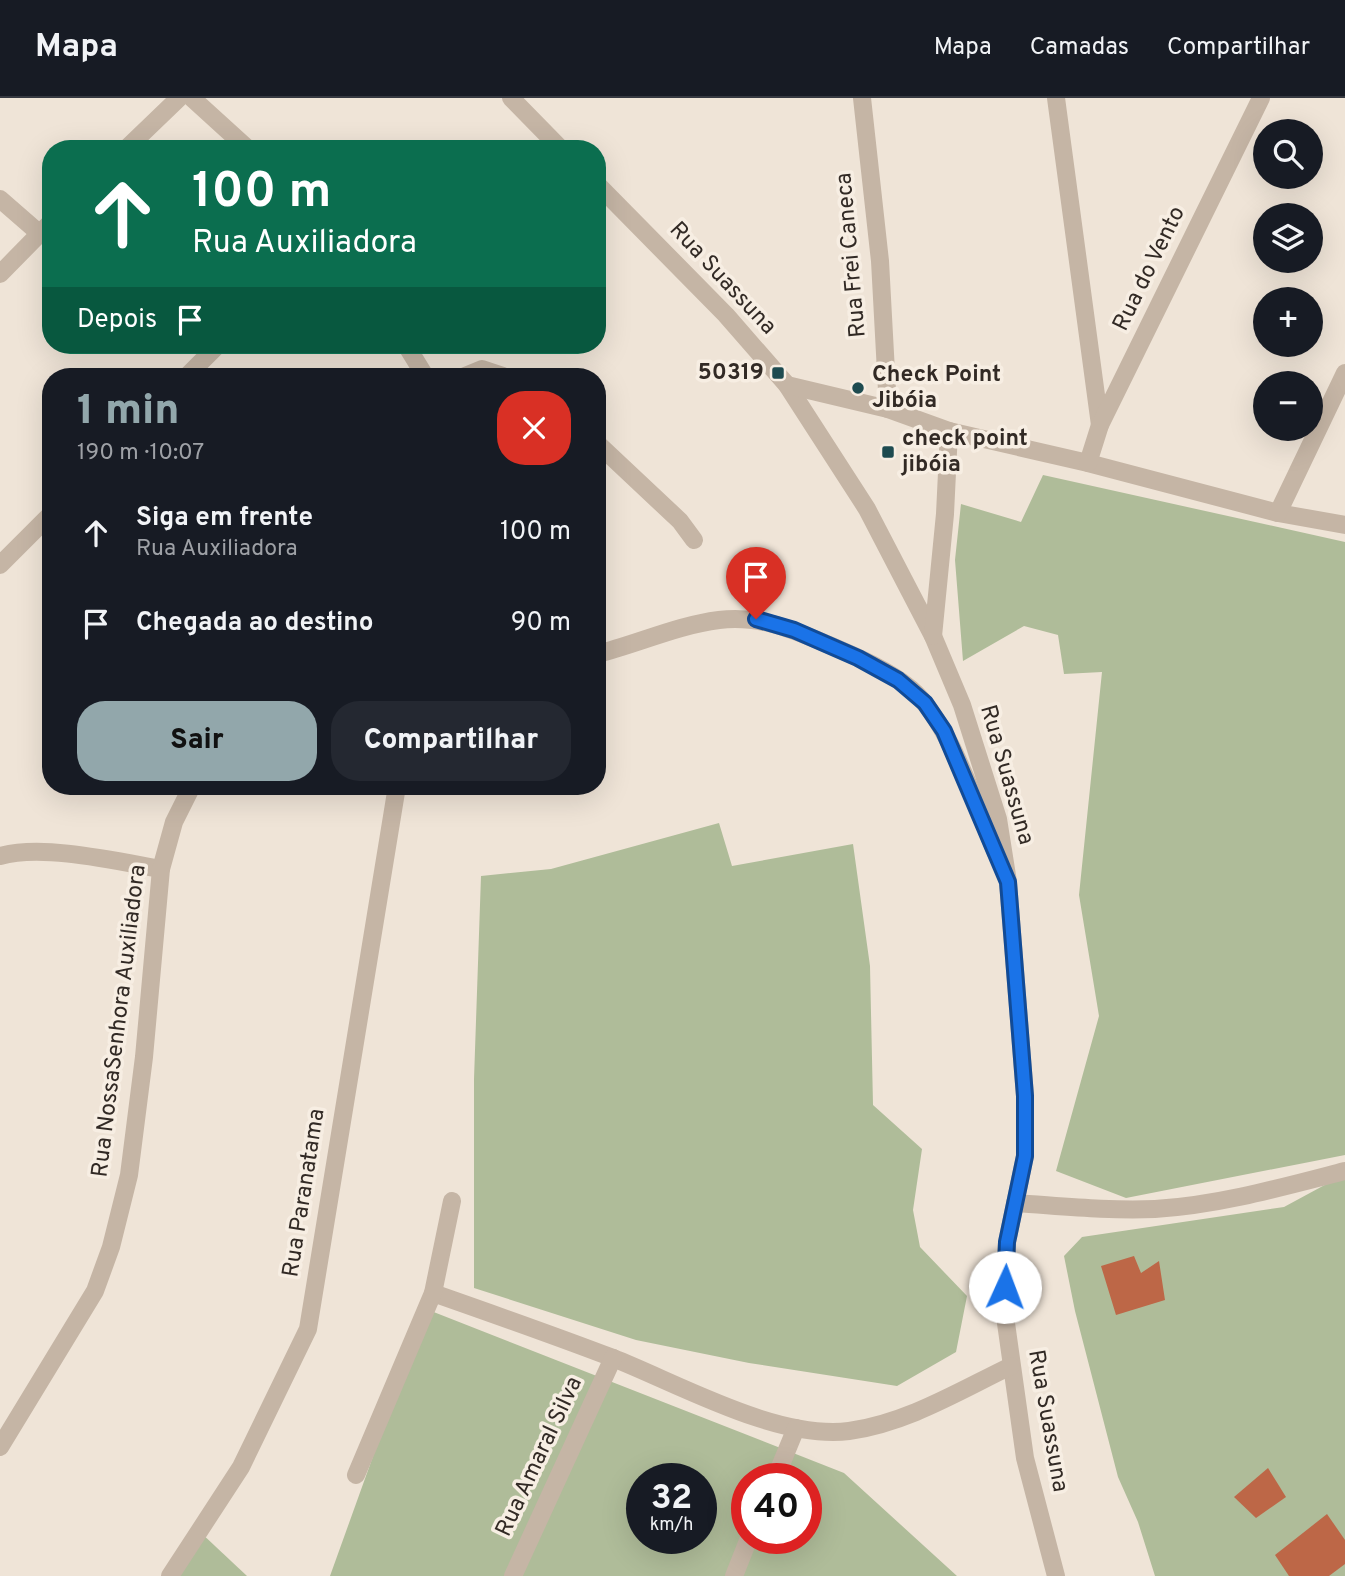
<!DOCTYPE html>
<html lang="pt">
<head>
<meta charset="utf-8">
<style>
  body { margin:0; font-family:Overpass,sans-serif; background:#242831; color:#f1f3f6; height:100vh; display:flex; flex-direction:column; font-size:26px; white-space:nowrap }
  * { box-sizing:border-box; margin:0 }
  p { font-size:23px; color:#9ea1a6 }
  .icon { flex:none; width:38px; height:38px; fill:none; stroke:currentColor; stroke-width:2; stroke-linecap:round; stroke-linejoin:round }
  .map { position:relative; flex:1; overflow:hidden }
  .details { position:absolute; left:42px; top:270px; width:564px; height:427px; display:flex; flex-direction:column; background:#171b24; border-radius:28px; box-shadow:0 7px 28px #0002 }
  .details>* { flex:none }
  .banner { position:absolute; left:42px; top:42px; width:564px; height:214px; border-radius:28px; box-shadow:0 7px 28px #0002; background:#0b6e4f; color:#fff; overflow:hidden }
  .fabs { position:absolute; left:1253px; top:21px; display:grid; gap:14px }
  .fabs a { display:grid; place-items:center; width:70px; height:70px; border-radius:50%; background:#171b24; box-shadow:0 7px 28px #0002; font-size:35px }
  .speed { position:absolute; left:626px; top:1365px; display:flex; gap:14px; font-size:35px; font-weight:700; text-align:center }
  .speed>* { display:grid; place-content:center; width:91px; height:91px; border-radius:50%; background:#171b24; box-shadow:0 7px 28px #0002; line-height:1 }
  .speed small { font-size:18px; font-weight:400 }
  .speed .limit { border:10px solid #d22; background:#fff; color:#111 }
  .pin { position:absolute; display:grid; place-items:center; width:60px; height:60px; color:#fff; margin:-72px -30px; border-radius:50% 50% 50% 0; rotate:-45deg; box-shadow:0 0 7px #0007 }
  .pin .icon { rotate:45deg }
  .me { position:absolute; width:77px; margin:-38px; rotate:2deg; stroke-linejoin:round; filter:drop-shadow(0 0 5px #0008) }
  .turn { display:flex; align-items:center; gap:24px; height:147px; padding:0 35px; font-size:32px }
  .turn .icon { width:91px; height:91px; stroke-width:2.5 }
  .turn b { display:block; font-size:49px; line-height:60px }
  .then { display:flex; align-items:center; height:66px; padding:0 35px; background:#0003; gap:14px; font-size:26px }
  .round { display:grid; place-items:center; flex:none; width:74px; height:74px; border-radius:28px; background:#242831 }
  .overview { display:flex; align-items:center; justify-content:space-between; height:119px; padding:0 35px }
  h1 { font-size:42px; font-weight:800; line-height:52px; color:#92a7ab }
  .cta { display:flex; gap:14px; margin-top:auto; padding:14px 35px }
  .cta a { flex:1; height:80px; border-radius:28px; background:#92a7ab; color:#111; font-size:28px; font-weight:800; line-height:80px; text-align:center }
  .cta a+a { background:#242831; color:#f1f3f6 }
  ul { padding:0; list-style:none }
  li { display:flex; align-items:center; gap:21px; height:91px; padding:0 35px }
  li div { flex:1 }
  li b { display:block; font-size:26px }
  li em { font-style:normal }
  header { display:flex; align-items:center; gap:42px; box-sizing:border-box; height:98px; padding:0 35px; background:#171b24; border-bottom:2px solid #363941 }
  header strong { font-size:33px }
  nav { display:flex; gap:38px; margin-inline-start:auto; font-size:24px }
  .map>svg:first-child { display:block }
  .green { fill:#afbc99; fill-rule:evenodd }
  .building { fill:#bd6747 }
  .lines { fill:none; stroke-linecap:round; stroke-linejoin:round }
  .minor { stroke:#c5b5a5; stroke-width:18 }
  .route-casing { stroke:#114b97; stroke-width:18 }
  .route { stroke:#1a73e8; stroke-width:12 }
  .poi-dot { fill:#1e4b50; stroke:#f7eee3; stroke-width:2.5 }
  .labels { text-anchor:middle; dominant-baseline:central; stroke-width:7; stroke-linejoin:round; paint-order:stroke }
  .street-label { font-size:23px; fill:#322a25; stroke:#f7eee3 }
  .poi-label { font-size:23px; font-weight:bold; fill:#322a25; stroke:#f7eee3; text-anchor:start }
</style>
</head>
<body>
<header>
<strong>Mapa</strong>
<nav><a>Mapa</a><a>Camadas</a><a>Compartilhar</a></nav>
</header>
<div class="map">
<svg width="1345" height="1478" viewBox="0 0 1345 1478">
  <rect width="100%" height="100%" fill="#efe4d7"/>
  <g class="green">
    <path d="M1043,377L1345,444V1057L1126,1100L1056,1073L1099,918L1079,797L1102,574L1064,576L1058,537L1024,528L963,563L955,462L961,406L1021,424Z"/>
    <path d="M719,725L732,768L853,746L870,868L873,1007L922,1051L913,1112L920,1149L967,1198L956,1254L897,1288L749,1265L636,1242L474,1190V981L481,778L551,771Z"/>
    <path d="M1345,1076V1478H1155L1138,1424L1118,1379L1075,1213L1064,1158L1082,1139L1284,1109Z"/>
    <path d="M426,1211L844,1375L957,1478H330ZM642,1381H702V1440H642ZM747,1381H807V1440H747Z"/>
    <path d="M199,1433L247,1478H168Z"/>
  </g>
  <g class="building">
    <path d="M1134,1158L1141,1175L1159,1163L1165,1202L1116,1217L1101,1168Z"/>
    <path d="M1268,1370L1286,1399L1256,1420L1234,1399Z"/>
    <path d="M1327,1416L1345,1442V1466L1329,1478H1289L1275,1457Z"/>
  </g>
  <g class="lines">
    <g class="minor">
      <path d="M192,0L248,51"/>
      <path d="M511,0L561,51"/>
      <path d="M862,0L880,163L888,311"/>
      <path d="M1056,0L1100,327"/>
      <path d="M126,51L179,0"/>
      <path d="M597,86L726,217L787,287L867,411L933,538L962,607L998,721L1008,784L1025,998V1058L1007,1144L1004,1211L1025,1360L1056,1478"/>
      <path d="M0,101L39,135"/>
      <path d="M0,176L51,124"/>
      <path d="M406,247L425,278"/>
      <path d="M187,278L218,247"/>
      <path d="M465,278L482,271L503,278"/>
      <path d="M787,287L888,311L949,333L1088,365L1278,415L1345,427"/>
      <path d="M597,345L680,423L694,442"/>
      <path d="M1088,365L1100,327L1261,0"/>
      <path d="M1278,415L1345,275"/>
      <path d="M0,467L51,416"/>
      <path d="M933,538L945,416L949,333"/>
      <path d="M597,556C637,546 678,527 719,522C756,517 789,530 822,544C852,557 885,570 911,591C949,623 976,708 996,755"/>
      <path d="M0,758C43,746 116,763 161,771"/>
      <path d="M1015,1105C1062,1108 1108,1113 1155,1111C1219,1107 1283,1089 1345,1073"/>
      <path d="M433,1195C493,1216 553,1237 613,1260C679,1286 777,1342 849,1333C907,1325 959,1293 1011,1268"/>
      <path d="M0,1349L95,1193L111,1149L129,1077L144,959L161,771L174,724L192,688"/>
      <path d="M356,1377L433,1195L452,1103"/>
      <path d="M775,1381L796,1330"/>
      <path d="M170,1478L241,1369L308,1231L397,688"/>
      <path d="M513,1478L613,1260"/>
      <path d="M734,1478L749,1440"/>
    </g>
  </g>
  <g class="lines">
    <g class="route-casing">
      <path id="route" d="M756,521L794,532L858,560L898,582L925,605L944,633L1008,784L1025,998V1058L1007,1144L1005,1189"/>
    </g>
    <use href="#route" class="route"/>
  </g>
  <g class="poi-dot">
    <rect x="771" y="268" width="14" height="14" rx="3.5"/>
    <circle cx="858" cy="290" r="7"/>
    <rect x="881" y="347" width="14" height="14" rx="3.5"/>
  </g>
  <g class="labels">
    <g class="street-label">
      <text transform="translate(852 157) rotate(-95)">Rua Frei Caneca</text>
      <text transform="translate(1150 171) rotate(-64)">Rua do Vento</text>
      <text transform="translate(722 181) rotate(47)">Rua Suassuna</text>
      <text transform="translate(1006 677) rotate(74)">Rua Suassuna</text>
      <text transform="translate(120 923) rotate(-83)">Rua NossaSenhora Auxiliadora</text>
      <text transform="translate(305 1095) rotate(-81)">Rua Paranatama</text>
      <text transform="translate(1047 1323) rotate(80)">Rua Suassuna</text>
      <text transform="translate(540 1359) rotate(-65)">Rua Amaral Silva</text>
    </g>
    <g class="poi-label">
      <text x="764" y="275" text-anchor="end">50319</text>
      <text x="872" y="277">Check Point<tspan x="872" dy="26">Jibóia</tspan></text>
      <text x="902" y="341">check point<tspan x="902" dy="26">jibóia</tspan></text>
    </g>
  </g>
</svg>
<div class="fabs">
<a><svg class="icon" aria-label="search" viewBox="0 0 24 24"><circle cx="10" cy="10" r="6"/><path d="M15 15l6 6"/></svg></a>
<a><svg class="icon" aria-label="layers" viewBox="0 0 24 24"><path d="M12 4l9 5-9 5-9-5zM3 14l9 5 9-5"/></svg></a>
<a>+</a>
<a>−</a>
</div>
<div class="speed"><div>32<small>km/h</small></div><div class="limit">40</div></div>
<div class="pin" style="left:756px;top:521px;background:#d93025"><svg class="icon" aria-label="arrive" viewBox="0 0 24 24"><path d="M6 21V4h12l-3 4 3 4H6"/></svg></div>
<svg class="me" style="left:1005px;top:1189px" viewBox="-20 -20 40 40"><circle r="19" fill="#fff"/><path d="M0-13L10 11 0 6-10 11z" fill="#1a73e8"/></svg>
<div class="banner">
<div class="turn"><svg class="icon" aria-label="ahead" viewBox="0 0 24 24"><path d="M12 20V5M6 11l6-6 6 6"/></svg><div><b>100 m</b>Rua Auxiliadora</div></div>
<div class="then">Depois<svg class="icon" aria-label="arrive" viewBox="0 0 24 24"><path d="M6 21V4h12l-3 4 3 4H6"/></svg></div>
</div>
<section class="details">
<div class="overview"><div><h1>1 min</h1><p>190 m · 10:07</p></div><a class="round" style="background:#d93025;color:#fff"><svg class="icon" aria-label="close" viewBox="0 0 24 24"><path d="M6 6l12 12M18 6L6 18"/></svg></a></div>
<ul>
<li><svg class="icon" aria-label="ahead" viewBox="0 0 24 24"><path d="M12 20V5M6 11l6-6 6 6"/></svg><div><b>Siga em frente</b><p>Rua Auxiliadora</p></div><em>100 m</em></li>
<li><svg class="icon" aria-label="arrive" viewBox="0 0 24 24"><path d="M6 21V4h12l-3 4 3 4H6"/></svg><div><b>Chegada ao destino</b></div><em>90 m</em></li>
</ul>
<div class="cta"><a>Sair</a><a>Compartilhar</a></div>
</section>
</div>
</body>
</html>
